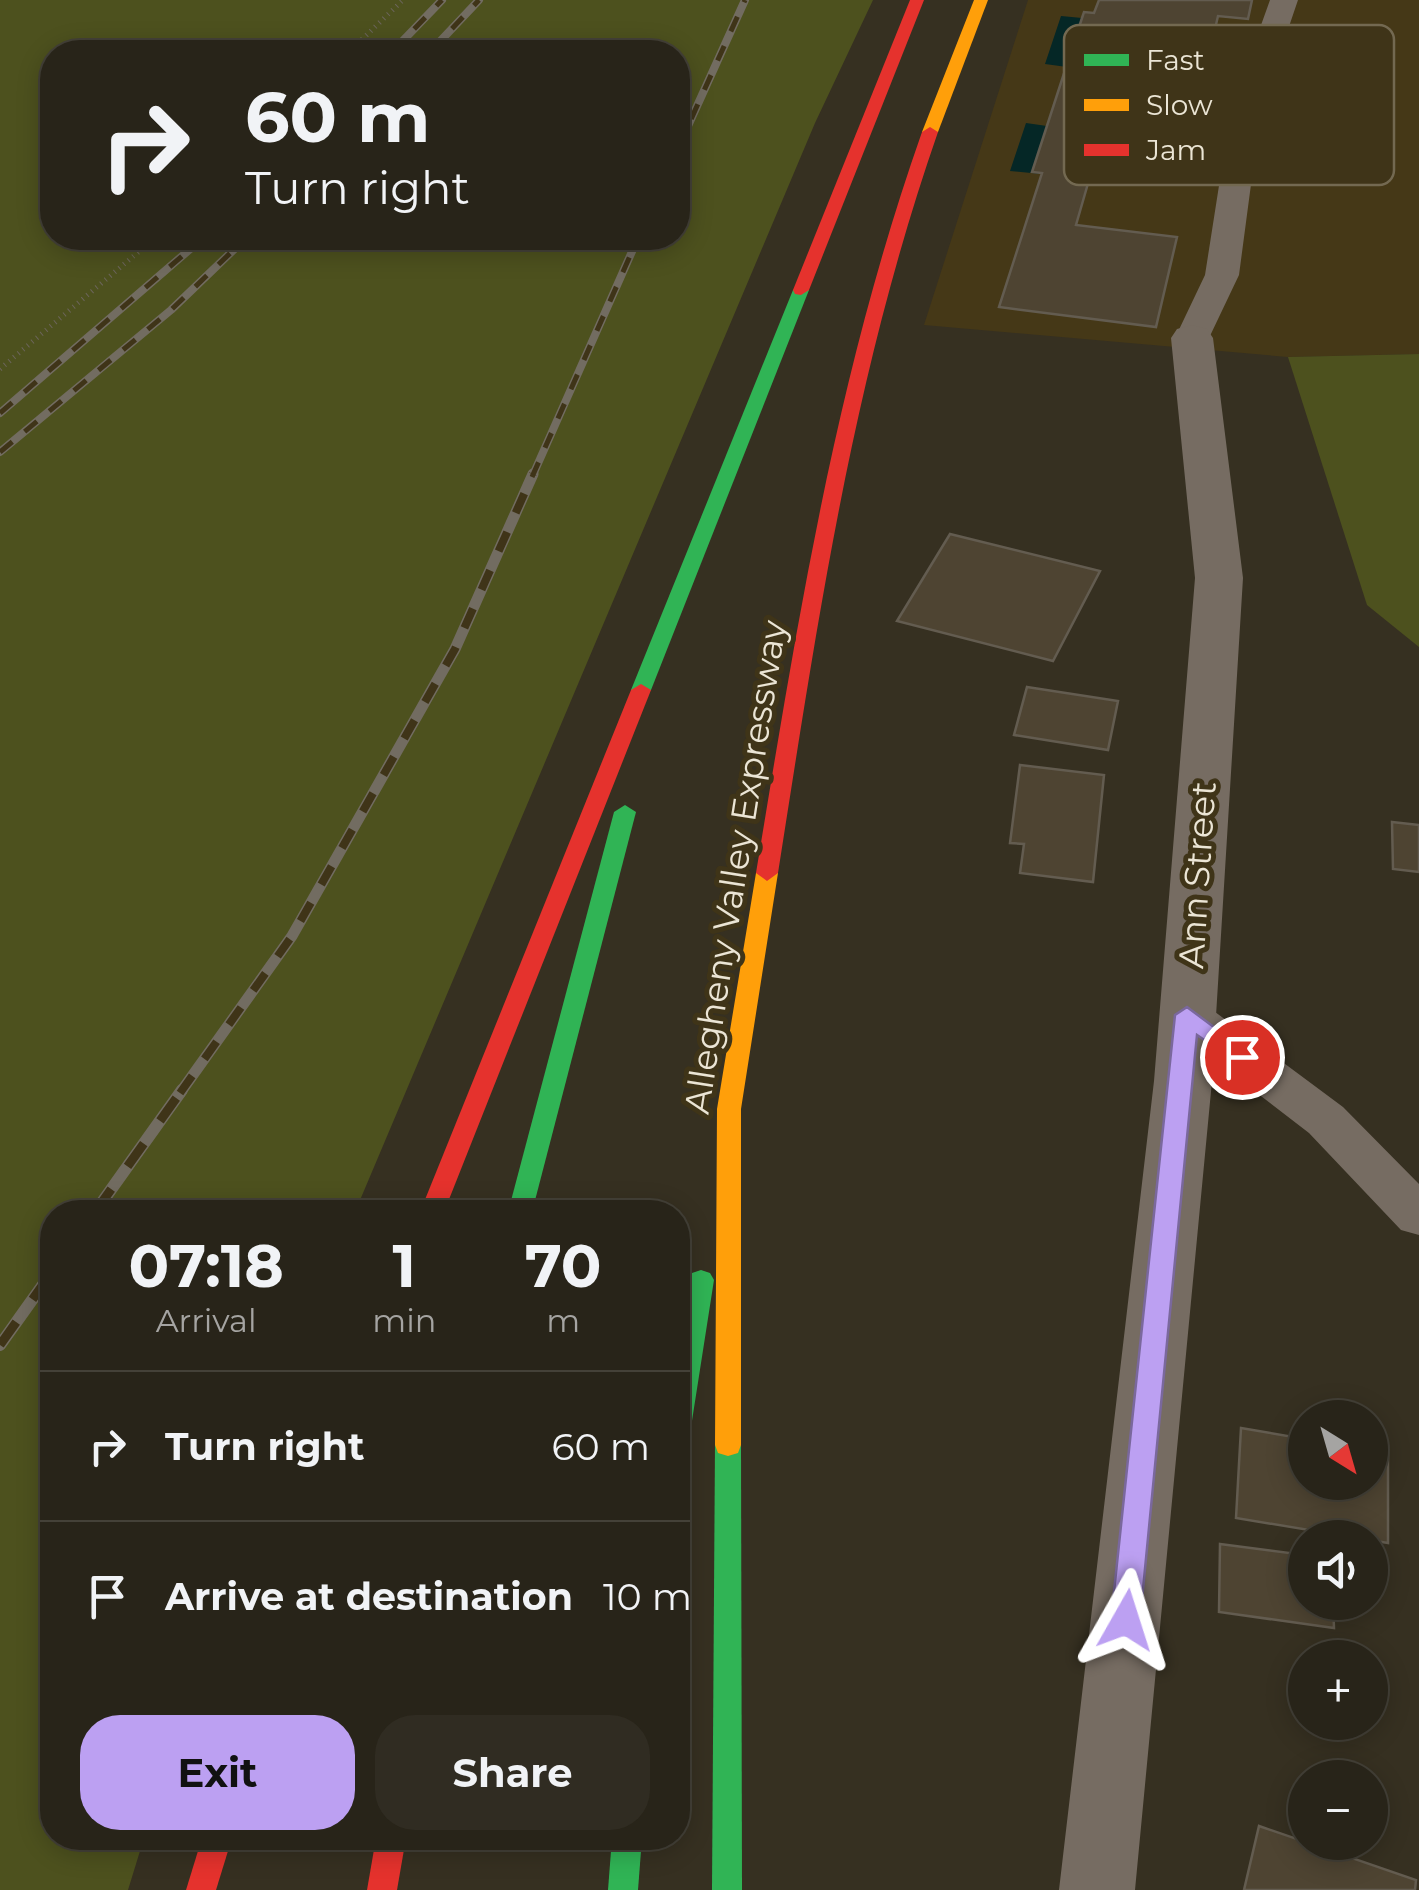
<!DOCTYPE html>
<html lang="en">
<head>
<meta charset="utf-8">
<style>
  body { margin:0; font-family:Montserrat,sans-serif; background:#302c22; color:#f1f3f6; height:100vh; display:flex; flex-direction:column; font-size:38px; white-space:nowrap }
  * { box-sizing:border-box; margin:0 }
  p { font-size:32px; color:#a5a4a2 }
  .icon { flex:none; width:55px; height:55px; fill:none; stroke:currentColor; stroke-width:2; stroke-linecap:round; stroke-linejoin:round }
  .map { position:relative; flex:1; overflow:hidden }
  .drawer { position:absolute; left:40px; top:1200px; width:650px; height:650px; display:flex; flex-direction:column; background:#282419; border-radius:40px; box-shadow:0 5px 25px #0003,0 0 0 2px #444138 }
  .drawer>* { flex:none }
  .banner { position:absolute; left:40px; top:40px; width:650px; height:210px; border-radius:40px; box-shadow:0 5px 25px #0003,0 0 0 2px #444138; background:#282419; color:#f1f3f6; overflow:hidden }
  .needle { width:65px; rotate:143deg }
  .fabs { position:absolute; left:1288px; top:1400px; display:grid; gap:20px }
  .fabs a { display:grid; place-items:center; width:100px; height:100px; border-radius:50%; background:#282419; box-shadow:0 5px 25px #0003,0 0 0 2px #444138; font-size:50px }
  .pin { position:absolute; display:grid; place-items:center; width:85px; height:85px; color:#fff; margin:-42px; border:5px solid #fff; border-radius:50%; box-shadow:0 2px 10px #0007 }
  .me { position:absolute; width:110px; margin:-55px; rotate:6deg; stroke-linejoin:round; filter:drop-shadow(0 0 8px #0008) }
  .turn { display:flex; align-items:center; gap:35px; height:210px; padding:0 40px; font-size:45px }
  .turn .icon { width:130px; height:130px; stroke-width:2.5 }
  .turn b { display:block; font-size:70px; line-height:85px }
  .eta { display:flex; justify-content:space-evenly; align-items:center; height:170px; text-align:center }
  .eta b { font-size:60px; font-weight:700; line-height:70px }
  .primary-button { display:flex; gap:20px; margin-top:auto; padding:20px 40px }
  .primary-button a { flex:1; height:115px; border-radius:40px; background:#bca0f2; color:#111; font-size:40px; font-weight:700; line-height:115px; text-align:center }
  .primary-button a+a { background:#302c22; color:#f1f3f6 }
  ul { padding:0; list-style:none }
  li { display:flex; align-items:center; gap:30px; height:150px; padding:0 40px; border-top:2px solid #444138 }
  li div { flex:1 }
  li b { display:block; font-size:38px }
  li em { font-style:normal }
  .map>svg:first-child { display:block }
  .built { fill:#453817 }
  .green { fill:#4d511e; fill-rule:evenodd }
  .water { fill:#052726 }
  .building { fill:#4e4432; stroke:#635c50; stroke-width:2.5 }
  .lines { fill:none; stroke-linecap:round; stroke-linejoin:round }
  .path { stroke:#6c655b; stroke-width:5; stroke-dasharray:1 5; stroke-linecap:butt }
  .lane { fill:#766c62; fill-rule:evenodd }
  .street { fill:#766c62; fill-rule:evenodd }
  .fast { fill:#30b455; fill-rule:evenodd }
  .slow { fill:#ff9f0a; fill-rule:evenodd }
  .jam { fill:#e5322d; fill-rule:evenodd }
  .rail-far2-casing { stroke:#726c61; stroke-width:8 }
  .rail-far1-casing { stroke:#726c61; stroke-width:11 }
  .rail-casing { stroke:#726c61; stroke-width:12 }
  .rail-far2 { stroke:#3f3418; stroke-width:5; stroke-dasharray:16; stroke-linecap:butt }
  .rail-far1 { stroke:#3f3418; stroke-width:8; stroke-dasharray:21; stroke-linecap:butt }
  .rail { stroke:#3f3418; stroke-width:9; stroke-dasharray:28; stroke-linecap:butt }
  .route { fill:#bca0f2; stroke:#7a689d; stroke-width:2.5 }
  .labels { text-anchor:middle; dominant-baseline:central; stroke-width:10; stroke-linejoin:round; paint-order:stroke }
  .street-label { font-size:35px; fill:#ebe5d5; stroke:#3f3418 }
  .key { fill:#3f3418; stroke:#736951; stroke-width:2.5 }
  .key-label { font-size:28px; fill:#ebe5d5 }
</style>
</head>
<body>
<div class="map">
<svg width="1419" height="1890" viewBox="0 0 1419 1890">
  <rect width="100%" height="100%" fill="#363021"/>
  <path class="built" d="M1028,0H1419V354L1288,357L924,325Z"/>
  <g class="green">
    <path d="M0,0H873L815,123L355,1212H52V1838H144L128,1890H0ZM52,52H678V238H52Z"/>
    <path d="M1419,354V647L1367,605L1288,357Z"/>
  </g>
  <g class="water">
    <path d="M1061,16L1082,18L1067,67L1045,64Z"/>
    <path d="M1026,123L1047,126L1041,174L1010,171Z"/>
  </g>
  <g class="building">
    <path d="M1099,0H1252L1248,19L1218,16L1199,98L1162,94L1139,179L1091,173L1076,225L1177,237L1156,327L999,307L1042,173L1032,172L1082,18L1084,12L1094,13Z"/>
    <path d="M950,534L1100,571L1053,661L897,621Z"/>
    <path d="M1027,687L1118,701L1108,750L1014,735Z"/>
    <path d="M1020,765L1104,775L1093,882L1020,873L1024,844L1010,843Z"/>
    <path d="M1392,822L1419,825V872L1393,869Z"/>
    <path d="M1241,1428L1305,1439V1482H1370V1449L1388,1452V1543L1236,1518Z"/>
    <path d="M1220,1544L1305,1555V1602H1333L1334,1628L1219,1612Z"/>
    <path d="M1259,1826L1416,1880L1415,1890H1244Z"/>
  </g>
  <g class="lines">
    <g class="path">
      <path d="M349,52L403,0"/>
      <path d="M0,369L155,238"/>
    </g>
    <g class="lane">
      <path d="M1270,0H1298L1261,109L1239,275L1209,338L1204,345H1180L1175,338L1205,275L1231,109Z"/>
      <path d="M1187,998L1203,1003L1343,1107L1419,1184V1235L1401,1230L1309,1133L1171,1027L1164,1015L1171,1003Z"/>
    </g>
    <path class="street" d="M1192,325L1207,329L1213,338L1243,578L1212,1081L1135,1890H1059L1154,1081L1195,578L1171,338L1177,329Z"/>
    <g class="fast">
      <path d="M801,285L809,290L651,690L641,696L634,695L631,690L793,290Z"/>
      <path d="M625,805L636,812L532,1212H508L614,812Z"/>
      <path d="M701,1270L710,1273L714,1280L691,1427L687,1435L678,1438V1347L688,1280L692,1273Z"/>
      <path d="M728,1434L738,1437L741,1445L742,1890H712L715,1445L718,1437Z"/>
      <path d="M612,1838H642L638,1890H608Z"/>
    </g>
    <g class="slow">
      <path d="M974,0H988L938,132L925,135L922,132Z"/>
      <path d="M767,865L778,873L741,1109V1445L738,1453L728,1456L718,1453L715,1445L717,1109L756,873Z"/>
    </g>
    <g class="jam">
      <path d="M910,0H924L809,290L801,295L795,294L793,290Z"/>
      <path d="M930,127L938,132C853,376 818,619 778,873L767,881L756,873C798,619 836,376 922,132Z"/>
      <path d="M641,684L651,690L444,1212H420L631,690Z"/>
      <path d="M202,1838H232L216,1890H186Z"/>
      <path d="M376,1838H406L397,1890H367Z"/>
    </g>
    <g class="rail-far2-casing">
      <g id="rail-far2">
        <path d="M392,52L442,0"/>
        <path d="M430,52L479,0"/>
        <path d="M678,148L745,0"/>
        <path d="M0,413L203,238"/>
        <path d="M0,452L171,310L246,238"/>
        <path d="M532,477L638,238"/>
      </g>
    </g>
    <g class="rail-far1-casing">
      <path id="rail-far1" d="M180,1093L292,936L455,649L533,474"/>
    </g>
    <g class="rail-casing">
      <g id="rail">
        <path d="M95,1212L182,1090"/>
        <path d="M0,1345L52,1272"/>
      </g>
    </g>
    <use href="#rail-far2" class="rail-far2"/>
    <use href="#rail-far1" class="rail-far1"/>
    <use href="#rail" class="rail"/>
  </g>
  <path class="route" d="M1187,1007L1254,1057L1242,1066L1197,1035L1140,1620L1136,1629L1126,1633L1116,1629L1111,1620L1175,1015Z"/>
  <g class="labels">
    <g class="street-label">
      <text transform="translate(735 867) rotate(-81)">Allegheny Valley Expressway</text>
      <text transform="translate(1197 875) rotate(-86)">Ann Street</text>
    </g>
  </g>
  <rect x="1064" y="25" width="330" height="160" rx="15" class="key"/>
  <rect x="1084" y="54" width="45" height="12" fill="#30b455"/>
  <rect x="1084" y="99" width="45" height="12" fill="#ff9f0a"/>
  <rect x="1084" y="144" width="45" height="12" fill="#e5322d"/>
  <g class="key-label">
    <text x="1146" y="70">Fast</text>
    <text x="1146" y="115">Slow</text>
    <text x="1146" y="160">Jam</text>
  </g>
</svg>
<div class="fabs">
<a><svg class="needle" viewBox="-14 -14 28 28"><path d="M0-13l5 13h-10z" fill="#e53935"/><path d="M0 13l5-13h-10z" fill="#a5a4a2"/></svg></a>
<a><svg class="icon" aria-label="sound" viewBox="0 0 24 24"><path d="M4 9h4l5-4v14l-5-4H4zM17 9q2 3 0 6"/></svg></a>
<a>+</a>
<a>−</a>
</div>
<div class="pin" style="left:1242px;top:1057px;background:#d93025"><svg class="icon" aria-label="arrive" viewBox="0 0 24 24"><path d="M6 21V4h12l-3 4 3 4H6"/></svg></div>
<svg class="me" style="left:1126px;top:1620px" viewBox="-20 -20 40 40"><path d="M0-17L14 15 0 8-14 15z" fill="#bca0f2" stroke="#fff" stroke-width="4"/></svg>
<div class="banner">
<div class="turn"><svg class="icon" aria-label="right" viewBox="0 0 24 24"><path d="M7 20v-9h11M14 6l5 5-5 5"/></svg><div><b>60 m</b>Turn right</div></div>
</div>
<section class="drawer">
<div class="eta">
<div><b>07:18</b><p>Arrival</p></div>
<div><b>1</b><p>min</p></div>
<div><b>70</b><p>m</p></div>
</div>
<ul>
<li><svg class="icon" aria-label="right" viewBox="0 0 24 24"><path d="M7 20v-9h11M14 6l5 5-5 5"/></svg><div><b>Turn right</b></div><em>60 m</em></li>
<li><svg class="icon" aria-label="arrive" viewBox="0 0 24 24"><path d="M6 21V4h12l-3 4 3 4H6"/></svg><div><b>Arrive at destination</b></div><em>10 m</em></li>
</ul>
<div class="primary-button"><a>Exit</a><a>Share</a></div>
</section>
</div>
</body>
</html>
